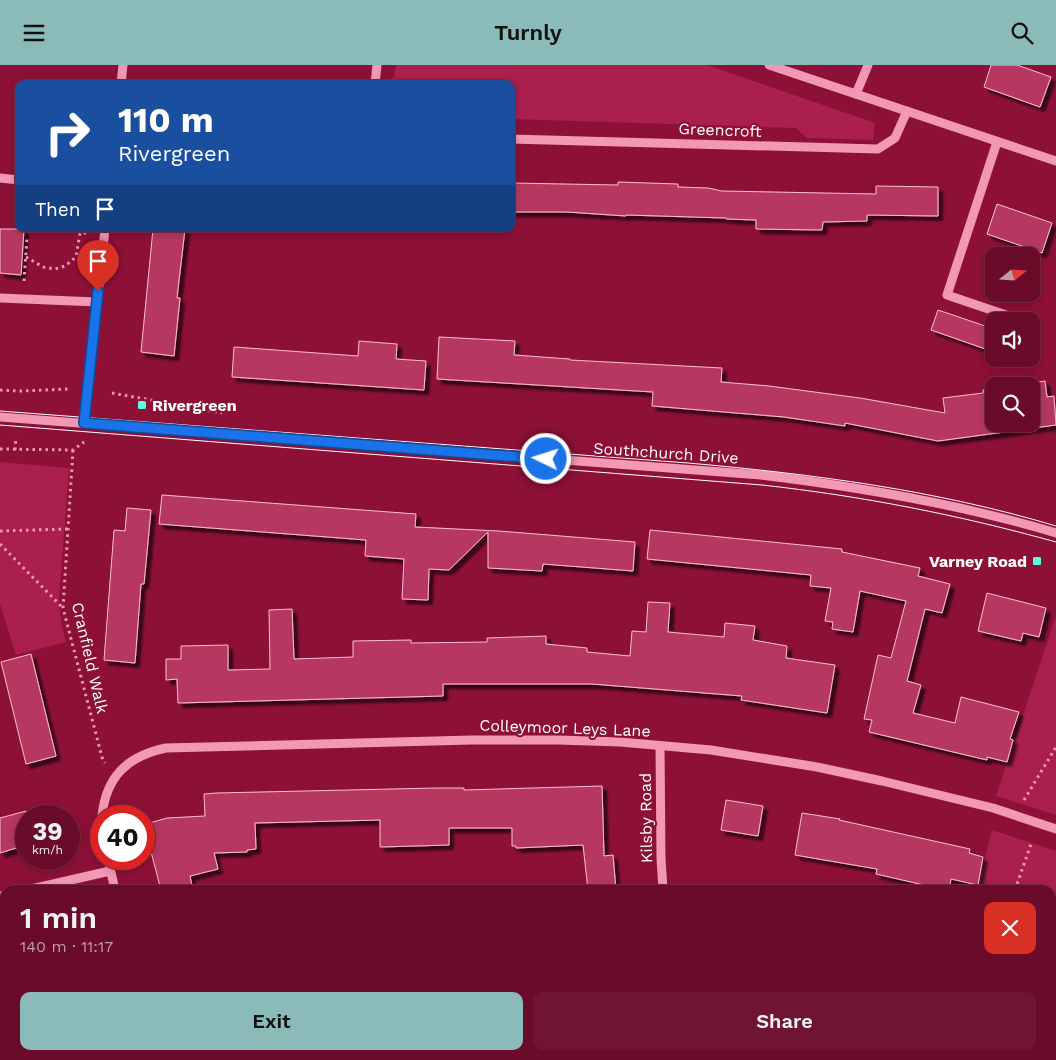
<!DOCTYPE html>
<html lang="en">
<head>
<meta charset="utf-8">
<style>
  body { margin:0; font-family:"Work Sans",sans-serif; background:#6f1531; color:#f1f3f6; height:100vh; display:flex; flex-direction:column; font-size:19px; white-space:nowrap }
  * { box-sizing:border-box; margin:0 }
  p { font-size:16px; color:#be9ba8 }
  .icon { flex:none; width:28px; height:28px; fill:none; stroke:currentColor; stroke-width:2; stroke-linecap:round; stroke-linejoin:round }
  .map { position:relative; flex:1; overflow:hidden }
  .side { position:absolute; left:0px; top:820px; width:1056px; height:175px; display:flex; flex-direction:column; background:#6a0c29; border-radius:15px 15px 0 0; box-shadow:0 2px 8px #0003,0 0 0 1px #7d2c46 }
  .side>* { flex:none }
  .top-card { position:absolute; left:15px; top:15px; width:500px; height:152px; border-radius:10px; box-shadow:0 2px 8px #0003,0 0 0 1px #7d2c46; background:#1a4fa0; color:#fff; overflow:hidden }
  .needle { width:32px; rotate:72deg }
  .tools { position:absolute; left:985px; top:182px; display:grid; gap:10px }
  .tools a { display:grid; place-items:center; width:55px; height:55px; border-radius:10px; background:#6a0c29; box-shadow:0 2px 8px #0003,0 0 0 1px #7d2c46; font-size:25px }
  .speed { position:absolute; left:15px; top:740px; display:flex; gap:10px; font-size:25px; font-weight:700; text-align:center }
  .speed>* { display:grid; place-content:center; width:65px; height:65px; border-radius:50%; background:#6a0c29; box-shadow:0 2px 8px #0003,0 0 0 1px #7d2c46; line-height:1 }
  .speed small { font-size:12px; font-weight:400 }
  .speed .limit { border:8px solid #d22; background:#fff; color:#111 }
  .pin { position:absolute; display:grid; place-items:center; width:42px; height:42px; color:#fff; margin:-51px -21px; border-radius:50% 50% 50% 0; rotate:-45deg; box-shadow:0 0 5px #0007 }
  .pin .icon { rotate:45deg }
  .me { position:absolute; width:55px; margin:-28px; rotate:274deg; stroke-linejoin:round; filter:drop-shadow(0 0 4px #0008) }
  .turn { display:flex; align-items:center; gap:18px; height:105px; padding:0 20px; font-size:22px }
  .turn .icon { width:65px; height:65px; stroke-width:2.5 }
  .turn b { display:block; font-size:35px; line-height:42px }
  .then { display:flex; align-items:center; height:48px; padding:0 20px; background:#0003; gap:10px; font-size:19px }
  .round { display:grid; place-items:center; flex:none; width:52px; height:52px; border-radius:10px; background:#6f1531 }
  .summary { display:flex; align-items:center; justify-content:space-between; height:85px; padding:0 20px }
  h1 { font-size:30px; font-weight:600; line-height:38px }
  .action { display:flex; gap:10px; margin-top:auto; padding:10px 20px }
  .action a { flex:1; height:58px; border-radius:10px; background:#8bbbb9; color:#111; font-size:20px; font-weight:600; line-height:58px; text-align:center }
  .action a+a { background:#6f1531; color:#f1f3f6 }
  header { display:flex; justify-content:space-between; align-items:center; height:65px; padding:0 20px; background:#8bbbb9; color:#111; font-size:22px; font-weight:600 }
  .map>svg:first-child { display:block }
  .green { fill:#aa1f4d }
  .building { fill:#b63961; stroke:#fdbfd3; filter:url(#shadow) }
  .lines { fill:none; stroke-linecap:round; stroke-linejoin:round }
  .path { stroke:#f298b5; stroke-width:3; stroke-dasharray:2.5 4; stroke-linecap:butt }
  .minor { stroke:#f298b5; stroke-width:9 }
  .tram { stroke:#fff; stroke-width:1 }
  .route-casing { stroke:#114b97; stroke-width:12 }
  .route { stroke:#1a73e8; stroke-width:9 }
  .poi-dot { fill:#59ffe3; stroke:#8d1037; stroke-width:2 }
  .labels { text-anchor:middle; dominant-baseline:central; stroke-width:4; stroke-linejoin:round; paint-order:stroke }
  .street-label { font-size:16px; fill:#fff; stroke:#8d1037 }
  .poi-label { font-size:16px; font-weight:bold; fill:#fff; stroke:#8d1037; text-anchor:start }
</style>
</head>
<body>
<header><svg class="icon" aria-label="menu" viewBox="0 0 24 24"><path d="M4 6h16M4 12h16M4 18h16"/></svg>Turnly<svg class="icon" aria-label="search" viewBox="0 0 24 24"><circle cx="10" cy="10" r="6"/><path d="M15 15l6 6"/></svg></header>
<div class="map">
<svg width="1056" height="995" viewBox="0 0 1056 995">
  <defs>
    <filter id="shadow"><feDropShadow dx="4.5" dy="4.5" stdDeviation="1" flood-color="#0009"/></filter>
  </defs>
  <rect width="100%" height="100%" fill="#8d1037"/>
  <g class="green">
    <path d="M396,0H707L875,58L873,75L807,73L796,63L511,54V19H386L394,12Z"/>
    <path d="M0,397L69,403L59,534L61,556L66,577L16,590L0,539Z"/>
    <path d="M1056,551V750L996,731Z"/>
    <path d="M992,765L1056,786V836L1051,848V825H977Z"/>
    <path d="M1051,906L1056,908V995H845L844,990H1051Z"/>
  </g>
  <g class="building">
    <path d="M991,0H1017L1051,12L1040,42L984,22Z"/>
    <path d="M618,117L678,119V122L708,123L722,126L876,129V121L938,122V151L867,150V156L823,157L822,165L756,164V155L726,154V153L626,150V151L567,147H511V118L618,120Z"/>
    <path d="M997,139L1052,158L1042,188L987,169Z"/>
    <path d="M0,164H24L21,210L0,208Z"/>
    <path d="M153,164H185L177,233H180L174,291L141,287Z"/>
    <path d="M938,245L994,264V287L931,265Z"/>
    <path d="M439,272L515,276L514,290L570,294V295L722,303L721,317L769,321L860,333L945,348L943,333L983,328V325L994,324V359H1031V321H1011L1045,316L1047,332L1054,331L1056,360L938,376L845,358V361L784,352L652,341L653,327L437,314Z"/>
    <path d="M359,276L397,279L396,294L426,296L424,325L232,312L234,282L358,291Z"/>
    <path d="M162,430L416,449L415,462L499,466L635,477L633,506L543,499L542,506L488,503V467L449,505L429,504L428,535L402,534L404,494L365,491L366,475L159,459Z"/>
    <path d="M127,443L151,445L144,519H141L135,598L104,595L114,465L125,466Z"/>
    <path d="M650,465L842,484V487L920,503L918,511L950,519L942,548L925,544L907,616L921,620L913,648L955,658L961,632L1019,647L1010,674L1013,675L1007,697L987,692V695L869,667L872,655L864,654L878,590L891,593L906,536L860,526L853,567L832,564L833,557L825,556L831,523L810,521L811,510L647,494Z"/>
    <path d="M987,528L1046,543L1039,572L1023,568L1021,576L978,566Z"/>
    <path d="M648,537L670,538L668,567L724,572L725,558L755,561L753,575L787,581L786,593L835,600L827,648L741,635L742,631L592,619H443V631L178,638L177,614L166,615V594H181V581L228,580V605L270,604L269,545L292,544L294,594L353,592V576L411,575V578L487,577V573L546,571V579L587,583V587L630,591L632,566L646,567Z"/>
    <path d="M31,589L56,691L26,699L1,597Z"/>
    <path d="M602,721L604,791L613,790L616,825H588L583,780L516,783V781H512V763H449V780L380,782V755L255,758L256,784L247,785V787L214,788L218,804L190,811L193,825H161L150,783L152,782L146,759L167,753L205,751L204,729L217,728L436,723H464V725Z"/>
    <path d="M726,735L763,741L758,771L721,765Z"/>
    <path d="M26,746V780L0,788V753Z"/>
    <path d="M802,748L840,754L839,755L970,784L969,788L983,792L978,820L951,814L949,825H946L876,809L877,804L795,790Z"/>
  </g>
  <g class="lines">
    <g class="path">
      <path d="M26,192L43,202L55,204L65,201L76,192L80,168H87"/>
      <path d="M24,216L27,172"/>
      <path d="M0,325L20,326L69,324"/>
      <path d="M112,328L222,348"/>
      <path d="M0,384L73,385L84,377"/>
      <path d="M15,385L16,372"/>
      <path d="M73,385L63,543L103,696L105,698"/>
      <path d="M0,466L68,464"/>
      <path d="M0,479L63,543"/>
      <path d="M1024,735L1056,682"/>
      <path d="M1015,825L1032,776"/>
      <path d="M942,995V990"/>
    </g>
    <g class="minor">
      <path d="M769,0L1056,96"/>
      <path d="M121,19L123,0"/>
      <path d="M375,19L377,0"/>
      <path d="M856,29L868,0"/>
      <path d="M511,74L878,84L895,73L907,46"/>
      <path d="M997,77L947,230L1018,254"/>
      <path d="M0,113L19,115"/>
      <path d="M0,233L97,237"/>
      <path d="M0,352L761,410C861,422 960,439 1056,468"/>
      <path d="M84,358L105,164"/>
      <path d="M660,681L661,793L663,825"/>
      <path d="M102,751C106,712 127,691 166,683L472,675H558L620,677L711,685L817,702L882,716L993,743L1056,764"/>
      <path d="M108,794L115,825"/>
      <path d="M27,825L110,806"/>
      <path d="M0,831L5,830"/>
      <path d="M155,990L157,995"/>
      <path d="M431,990L432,995"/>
      <path d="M686,990L687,995"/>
    </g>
    <g class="tram">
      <path d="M0,346L688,398C812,409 936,425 1056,461"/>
      <path d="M0,360L762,420C862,431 959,450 1056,477"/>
    </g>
  </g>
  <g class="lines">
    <g class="route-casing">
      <path id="route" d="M98,226L84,358L546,394"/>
    </g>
    <use href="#route" class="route"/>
  </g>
  <g class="poi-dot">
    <rect x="137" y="335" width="10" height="10" rx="2.5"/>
    <rect x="1032" y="491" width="10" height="10" rx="2.5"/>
  </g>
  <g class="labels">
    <g class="street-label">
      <text transform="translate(720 65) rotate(2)">Greencroft</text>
      <text transform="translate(666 388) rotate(4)">Southchurch Drive</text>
      <text transform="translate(90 593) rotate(77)">Cranfield Walk</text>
      <text transform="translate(565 663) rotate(2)">Colleymoor Leys Lane</text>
      <text transform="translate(646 753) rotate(-91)">Kilsby Road</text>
    </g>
    <g class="poi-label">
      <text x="152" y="340">Rivergreen</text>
      <text x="1027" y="496" text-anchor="end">Varney Road</text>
    </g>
  </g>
</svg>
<div class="tools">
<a><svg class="needle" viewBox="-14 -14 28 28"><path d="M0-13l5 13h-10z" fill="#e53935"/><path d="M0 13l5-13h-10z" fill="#be9ba8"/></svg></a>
<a><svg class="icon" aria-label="sound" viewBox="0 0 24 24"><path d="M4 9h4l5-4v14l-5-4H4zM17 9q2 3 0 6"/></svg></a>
<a><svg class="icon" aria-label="search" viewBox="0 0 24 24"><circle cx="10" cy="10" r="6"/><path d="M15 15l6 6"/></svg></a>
</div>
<div class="speed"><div>39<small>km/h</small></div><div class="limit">40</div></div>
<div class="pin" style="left:98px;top:226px;background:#d93025"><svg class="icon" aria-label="arrive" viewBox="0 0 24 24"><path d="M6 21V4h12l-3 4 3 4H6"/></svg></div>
<svg class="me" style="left:546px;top:394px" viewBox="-20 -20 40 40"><circle r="17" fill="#1a73e8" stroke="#fff" stroke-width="3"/><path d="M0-11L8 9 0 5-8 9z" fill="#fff"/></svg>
<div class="top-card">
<div class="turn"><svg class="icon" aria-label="right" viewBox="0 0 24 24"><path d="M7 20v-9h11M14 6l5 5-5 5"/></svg><div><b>110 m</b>Rivergreen</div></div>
<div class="then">Then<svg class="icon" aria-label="arrive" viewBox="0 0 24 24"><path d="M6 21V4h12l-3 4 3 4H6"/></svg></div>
</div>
<section class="side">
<div class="summary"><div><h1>1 min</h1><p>140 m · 11:17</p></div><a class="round" style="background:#d93025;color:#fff"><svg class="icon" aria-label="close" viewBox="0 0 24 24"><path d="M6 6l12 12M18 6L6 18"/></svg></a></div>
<div class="action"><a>Exit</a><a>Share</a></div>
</section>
</div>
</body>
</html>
